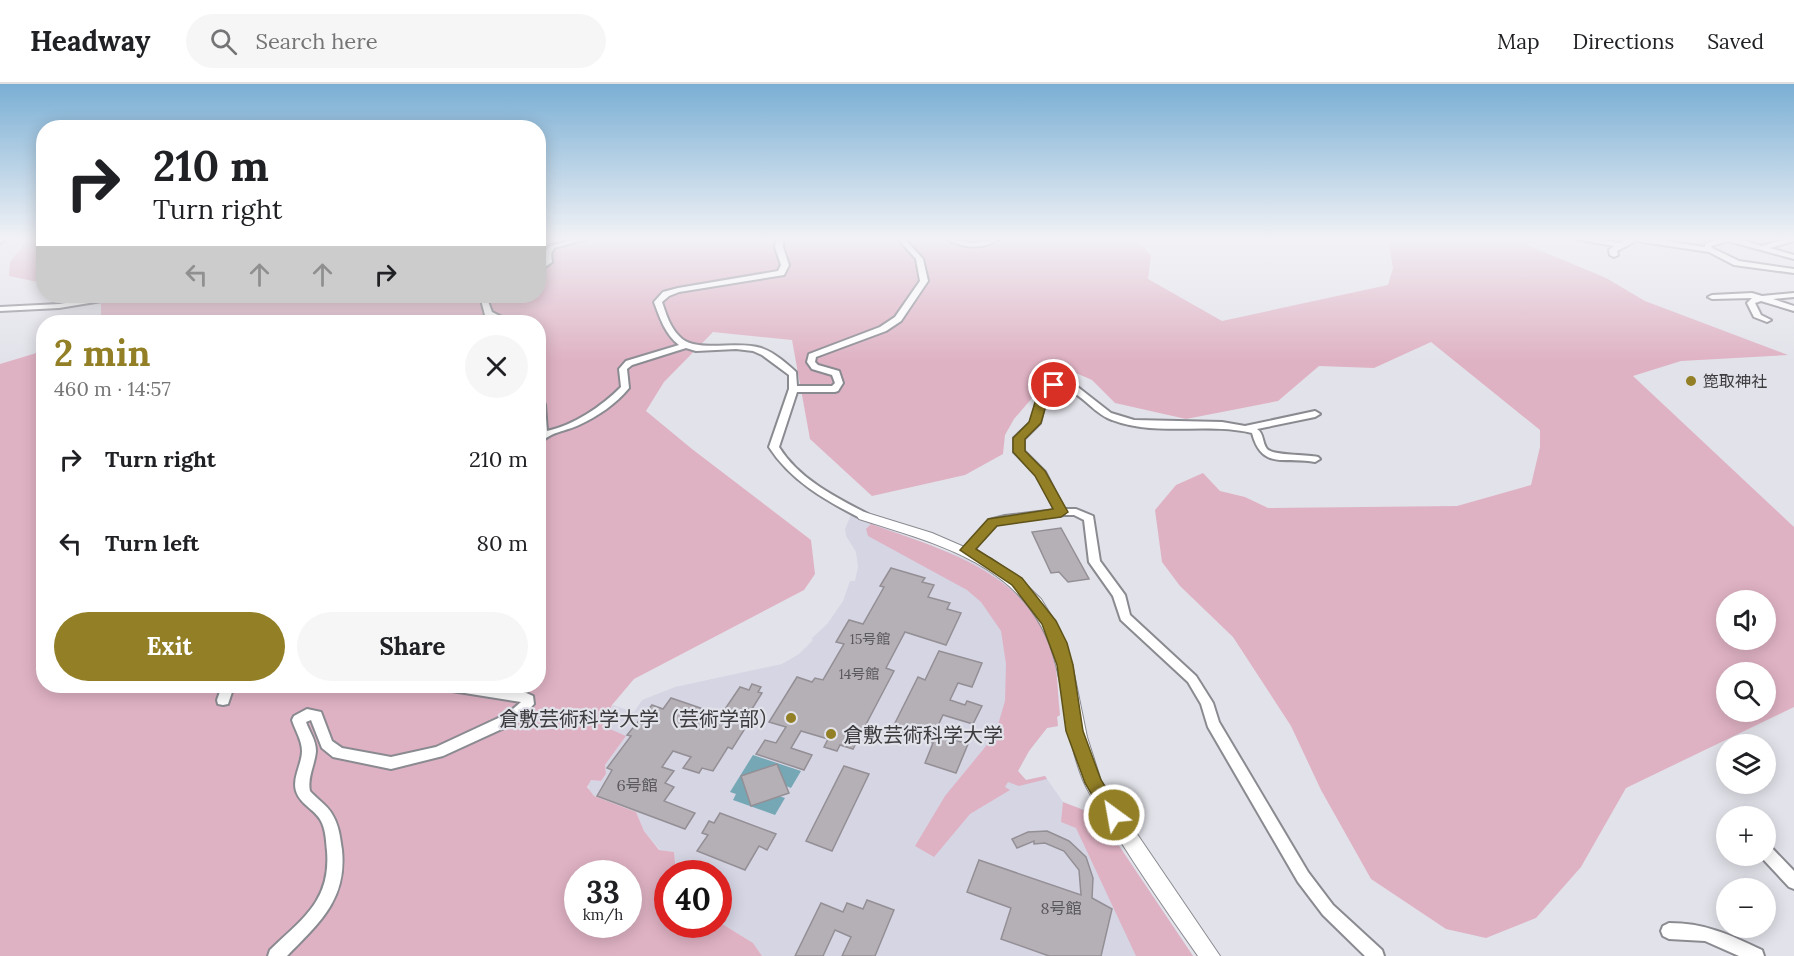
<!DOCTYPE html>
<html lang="en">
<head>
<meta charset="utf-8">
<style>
  body { margin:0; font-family:Lora,"Noto Sans JP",serif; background:#f6f6f6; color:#202124; height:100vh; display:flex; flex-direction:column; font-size:22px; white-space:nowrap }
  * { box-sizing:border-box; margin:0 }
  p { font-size:20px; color:#757577 }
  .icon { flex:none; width:33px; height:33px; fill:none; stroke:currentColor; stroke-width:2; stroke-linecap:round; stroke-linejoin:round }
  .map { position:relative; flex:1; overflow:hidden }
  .details { position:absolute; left:36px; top:231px; width:510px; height:378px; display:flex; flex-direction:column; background:#fff; border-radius:24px; box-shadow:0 3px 15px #0003 }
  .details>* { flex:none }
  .top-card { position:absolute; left:36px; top:36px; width:510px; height:183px; border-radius:24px; box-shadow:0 3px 15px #0003; background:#fff; color:#202124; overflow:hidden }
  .tools { position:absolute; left:1716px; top:506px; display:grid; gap:12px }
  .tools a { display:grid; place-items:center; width:60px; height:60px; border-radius:50%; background:#fff; box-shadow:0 3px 15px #0003; font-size:30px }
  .speed { position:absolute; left:564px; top:776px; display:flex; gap:12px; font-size:30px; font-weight:700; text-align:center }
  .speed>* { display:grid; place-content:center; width:78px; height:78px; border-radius:50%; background:#fff; box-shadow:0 3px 15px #0003; line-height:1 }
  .speed small { font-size:15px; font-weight:400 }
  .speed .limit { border:9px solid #d22; background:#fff; color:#111 }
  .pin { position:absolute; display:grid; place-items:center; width:51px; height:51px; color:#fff; margin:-26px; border:3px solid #fff; border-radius:50%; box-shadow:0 2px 6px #0007 }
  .me { position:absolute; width:66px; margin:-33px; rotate:328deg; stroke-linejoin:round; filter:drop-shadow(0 0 4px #0008) }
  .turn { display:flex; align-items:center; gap:21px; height:126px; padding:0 18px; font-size:27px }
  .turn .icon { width:78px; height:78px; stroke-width:2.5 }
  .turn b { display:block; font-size:42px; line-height:51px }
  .lanes { display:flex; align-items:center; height:57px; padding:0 18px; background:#0003; justify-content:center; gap:30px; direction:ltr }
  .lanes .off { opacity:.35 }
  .round { display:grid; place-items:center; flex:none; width:63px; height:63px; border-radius:32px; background:#f6f6f6 }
  .headline { display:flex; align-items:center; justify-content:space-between; height:102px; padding:0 18px }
  h1 { font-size:36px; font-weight:800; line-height:45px; color:#927f26 }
  .cta { display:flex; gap:12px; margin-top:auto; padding:12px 18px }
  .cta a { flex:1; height:69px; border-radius:36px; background:#927f26; color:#fff; font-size:24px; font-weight:800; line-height:69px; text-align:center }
  .cta a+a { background:#f6f6f6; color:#202124 }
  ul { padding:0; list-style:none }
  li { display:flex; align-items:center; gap:18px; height:84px; padding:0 18px }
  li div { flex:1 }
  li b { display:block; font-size:22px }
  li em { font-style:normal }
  header { display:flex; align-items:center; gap:36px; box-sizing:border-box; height:84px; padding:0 30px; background:#fff; border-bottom:2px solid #e0e0e0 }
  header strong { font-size:28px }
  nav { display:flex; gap:33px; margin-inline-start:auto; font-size:21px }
  .search { width:420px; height:54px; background:#f6f6f6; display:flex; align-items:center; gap:15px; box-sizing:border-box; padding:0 21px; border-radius:33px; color:#757577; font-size:22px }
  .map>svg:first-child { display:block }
  .built { fill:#d5d5e4 }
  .green { fill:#dfb2c3; fill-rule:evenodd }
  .water { fill:#75a7b5 }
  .building { fill:#b5b0b6; stroke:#948f95; stroke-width:1.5 }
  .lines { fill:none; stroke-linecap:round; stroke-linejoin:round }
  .minor-casing { stroke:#8a8a91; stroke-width:4 }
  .tertiary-casing { stroke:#8a8a91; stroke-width:2 }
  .minor { fill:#fff; fill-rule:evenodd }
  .tertiary { fill:#fff; fill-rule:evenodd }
  .route { fill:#927f26; stroke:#5f5319; stroke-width:1.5 }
  .poi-dot { fill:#927f26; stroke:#e2e2ea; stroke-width:2 }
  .labels { text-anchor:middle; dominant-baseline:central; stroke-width:4.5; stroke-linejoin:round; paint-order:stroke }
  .number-label { font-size:14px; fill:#5a595d }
  .poi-label { font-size:16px; fill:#3c3c3f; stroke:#e2e2ea; text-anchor:start }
  .near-number-label { font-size:16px; fill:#5a595d }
  .near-poi-label { font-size:20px; fill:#3c3c3f; stroke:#e2e2ea; text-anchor:end }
</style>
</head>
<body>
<header>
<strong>Headway</strong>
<div class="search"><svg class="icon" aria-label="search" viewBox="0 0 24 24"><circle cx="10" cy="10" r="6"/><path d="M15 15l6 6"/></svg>Search here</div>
<nav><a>Map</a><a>Directions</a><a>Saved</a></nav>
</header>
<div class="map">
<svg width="1794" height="872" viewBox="0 0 1794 872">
  <rect width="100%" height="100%" fill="#e2e2ea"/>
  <path class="built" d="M851,431L972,477L1006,499L1026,522L1049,564L1056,585L1060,631L1057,633L1058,642L1047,644L1029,667L1018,687L1026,696L1045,692L1063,718L1099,732L1193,872H762L753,859L719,838L718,789H676L674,768L660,766L644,747L636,728L594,712L589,707L588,699L591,696L601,697L606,690L605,681L625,653L610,645L607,634L613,621L634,628L642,616L675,603L782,580L799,570L813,556L811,555L828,539L843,517L850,497H855L858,483L856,468L846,452L845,445Z"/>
  <g class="green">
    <path d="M28,155H43V199L9,192L10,178Z"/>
    <path d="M539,155H1125L1142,161L1151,172L1148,195L1222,237L1388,201L1393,184L1388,155H1513L1606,194L1645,217L1788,271L1681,277L1633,292L1794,443V623L1626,704L1581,783L1536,834L1486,854L1446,845L1371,795L1321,706L1291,642L1233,553L1180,502L1162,478L1155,426L1176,401L1203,389L1220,407L1245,413L1268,424L1457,422L1531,401L1540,363V346L1431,258L1374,284L1319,282L1278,317L1186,335L1115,319L1092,296L1069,286L1051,292L1014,335L1005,351L1003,370L965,391L872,412L810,355L792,256L713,248L664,298L646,327L692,365L811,456L815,490L804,506L634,595L612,621L607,634L610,645L626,652L605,681L606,690L601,697L591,696L587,703L594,712L636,728L644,747L659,766L674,768L676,789H668V840H718L719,838L753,859L762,872H0V280L43,267L44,602H538V238H88L101,231V212H538ZM1726,516H1766V555H1726ZM1726,588H1766V627H1726ZM578,789H628V840H578Z"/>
    <path d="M871,440C949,468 1039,491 1056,586C1058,600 1058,616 1060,631L1057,633L1058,642L1047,644L1029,667L1018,687L1026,696L1045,692L1047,695L1019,702L1008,698L1005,703L1010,706L970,730L934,773L915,762L945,712L995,651L1005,617L1006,580L1001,547L981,518L967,506L868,452L866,445Z"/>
    <path d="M1063,718L1099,732L1193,872H1136L1076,744L1061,738Z"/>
  </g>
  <path class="water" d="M753,671L801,687L791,704L786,702L777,680L741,692L751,722L779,712L785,714L775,731L733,716L736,710L730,708Z"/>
  <g class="building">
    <path d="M1061,444L1089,495L1068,498L1059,488L1051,489L1032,448Z"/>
    <path d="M891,484L925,494L922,498L934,501L928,513L950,519L947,525L961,529L946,561L905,548L886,584L894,587L853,665L840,661L837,667L824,663L828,655L801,647L791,664L812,671L804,686L756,670L765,656L776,659L786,643L769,638L797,593L812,598L815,594L823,596L844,560L836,558L849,536L863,540L884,503L880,502Z"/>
    <path d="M939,567L982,579L972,603L958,599L950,616L965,621L967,617L982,622L973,640L943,631L934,650L968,660L956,689L925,679L933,659L906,651L907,649L892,645L918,593L925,596Z"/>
    <path d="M752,600L761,603L758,608L762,609L740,644L744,646L732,665L728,663L713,687L702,684L699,689L683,684L691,673L673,667L662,683L674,687L665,699L674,703L664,717L695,729L685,745L597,712L612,686L607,684L631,652L627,651L652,621L663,625L671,614L721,631L740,603L749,606Z"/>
    <path d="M777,680L789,709L751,722L741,692Z"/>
    <path d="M844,682L869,690L832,767L806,757Z"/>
    <path d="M720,729L776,750L767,766L759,762L745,786L697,767L708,751L702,749L709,737L714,739Z"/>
    <path d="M1047,747L1069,757L1086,773L1093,794L1092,814L1112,825L1101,872H1049L1001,855L1011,824L967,808L979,776L1081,811L1079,786L1064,767L1045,759L1034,760V757L1017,764L1012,755L1028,748Z"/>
    <path d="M867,816L894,826L875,872H842L851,853L835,846L823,872H795L821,819L843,828L847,819L863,825Z"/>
  </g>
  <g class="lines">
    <g class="minor-casing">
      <g id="minor">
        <path d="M0,155H5L0,159Z"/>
        <path d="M575,155H587L554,164L551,170L552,178L538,188V182L544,177L543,170L550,162Z"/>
        <path d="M777,155H783V163L789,181L784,191L679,208L669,212L662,218C666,230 670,243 679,252C694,270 736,256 761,264C775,269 786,279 796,288L797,302H832L835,299L832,291L812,285L807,278L809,270L880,243L895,233L920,197L916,175L898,155H905L923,175L928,197L901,237L886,247L816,273L815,278L818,281L839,287L843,299L838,307L835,308H797L779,363C799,395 835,413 868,430L869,432L868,434H860C825,416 791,397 769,363L789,305V291L762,271L753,267L736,265L696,267L686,264L632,281L627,285L629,304C616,320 598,332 579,341C567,347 549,348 541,359L538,360V309L541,310L545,321L547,347C574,341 601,323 621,303L619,285L626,277L679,261C665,250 660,234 654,218L663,208L678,204L778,187L781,181L775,163Z"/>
        <path d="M947,155L973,159L999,155C984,166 962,164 947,155Z"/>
        <path d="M1575,155H1594L1620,159L1626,155H1652L1705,163V160L1718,155H1738L1762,162L1785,155H1794V157L1770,164L1794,171V175L1728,157L1711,162L1712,164L1739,177L1794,185V189L1734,181L1709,168L1636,157L1617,167L1618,171L1614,173L1610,171L1609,166L1614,162Z"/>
        <path d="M1752,209L1762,212L1794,209V213L1773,215L1794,222V227L1761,217L1755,219L1761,231L1771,236L1767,238L1754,233L1747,219L1752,214L1712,215L1708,213L1712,211Z"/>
        <path d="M109,212H124L120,214L59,224L0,227V223L59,220Z"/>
        <path d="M480,212H486L492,228L508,236L509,238H500L485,231Z"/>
        <path d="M1057,299L1067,300L1079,304L1111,329L1134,336L1222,338L1245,342L1315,327L1320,330L1315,333L1257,345C1264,349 1262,359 1267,365C1274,372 1307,370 1318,373L1320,375L1315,378C1285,372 1262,387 1252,349C1206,338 1156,353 1112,336C1087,327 1079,298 1048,307L1040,339L1024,355V367L1045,388L1064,425H1076L1093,432L1100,477L1125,511L1130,531L1196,592L1213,619L1219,638L1308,788L1333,821L1382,866L1384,872H1365L1323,831L1298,798L1208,643L1201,620L1188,598L1121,536L1113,512L1089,478L1084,436L1074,431H1064L1005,438L997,440L971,469H963L962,466L989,436L1005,432L1055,426L1037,391L1014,368V354L1031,338L1041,303Z"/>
        <path d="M222,602H234L228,620L223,621L218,620L217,616Z"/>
        <path d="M446,602C470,599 510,601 533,612L534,620L517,638L443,672L391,685L333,673L322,664L311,636L306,638C309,647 316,656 316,667C315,681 307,693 310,707C317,715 327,721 332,730C339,741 340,753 342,766C347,816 319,839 287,872H268L270,866C302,835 331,817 327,767C326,758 326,748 322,739C317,726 301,722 296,707C292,694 302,680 302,667C302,656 295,646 292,636L294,632L307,625L321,628L332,657L342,664L391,673L436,663L507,630L521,618L452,607L448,605Z"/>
        <path d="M1766,761L1771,763L1794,787V805L1789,803L1761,773L1760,771H1766Z"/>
        <path d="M1669,839C1706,839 1730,851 1762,866L1764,872H1739L1705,857L1669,855L1663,852L1661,847L1663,842Z"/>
      </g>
    </g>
    <g class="tertiary-casing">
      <path id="tertiary" d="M864,428L932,449L992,475L1018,493L1041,515L1060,546L1072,580L1087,653L1101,697L1220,872H1198C1169,831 1141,790 1114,747C1103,730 1091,715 1083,696C1068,659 1066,620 1056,581C1032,483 944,462 859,435L857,432L859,429Z"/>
    </g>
    <use href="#minor" class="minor"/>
    <use href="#tertiary" class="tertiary"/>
  </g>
  <linearGradient id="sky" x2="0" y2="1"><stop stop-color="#7aafd4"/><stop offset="0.56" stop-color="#f2f2f6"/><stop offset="1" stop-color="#f2f2f6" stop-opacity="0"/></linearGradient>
  <rect width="1794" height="277" fill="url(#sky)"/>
  <path class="route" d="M1054,297L1059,301L1050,307L1041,339L1025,355V367L1045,387L1068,428L1061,433L997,442L976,465L1022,494L1056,537L1067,559L1073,581L1083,647L1101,696L1123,731L1121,737L1114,740L1107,737L1085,699L1066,647L1057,581L1042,540L1012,501L960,466L988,435L1053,425L1035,392L1013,368V354L1029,338L1040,302Z"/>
  <g class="poi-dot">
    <circle cx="1691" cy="297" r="6"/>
    <circle cx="791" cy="634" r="6"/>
    <circle cx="831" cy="650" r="6"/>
  </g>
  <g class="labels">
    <g class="number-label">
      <text x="870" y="555">15号館</text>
      <text x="859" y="590">14号館</text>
    </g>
    <g class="poi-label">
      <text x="1703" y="297">箆取神社</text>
    </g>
    <g class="near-number-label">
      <text x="637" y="701">6号館</text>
      <text x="1061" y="824">8号館</text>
    </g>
    <g class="near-poi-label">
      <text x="779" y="634">倉敷芸術科学大学（芸術学部）</text>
      <text x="843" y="650" text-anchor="start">倉敷芸術科学大学</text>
    </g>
  </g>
</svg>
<div class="tools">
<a><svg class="icon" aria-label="sound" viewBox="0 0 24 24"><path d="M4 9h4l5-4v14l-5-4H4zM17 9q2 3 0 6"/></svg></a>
<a><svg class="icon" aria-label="search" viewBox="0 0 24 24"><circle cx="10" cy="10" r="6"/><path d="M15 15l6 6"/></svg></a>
<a><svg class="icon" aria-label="layers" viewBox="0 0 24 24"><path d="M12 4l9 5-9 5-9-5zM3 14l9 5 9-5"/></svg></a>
<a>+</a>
<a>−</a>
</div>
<div class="speed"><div>33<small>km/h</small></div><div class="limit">40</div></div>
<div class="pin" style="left:1054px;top:301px;background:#d93025"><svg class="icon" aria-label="arrive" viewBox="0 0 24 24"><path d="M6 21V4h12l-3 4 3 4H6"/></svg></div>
<svg class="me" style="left:1114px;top:731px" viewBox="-20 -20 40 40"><circle r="17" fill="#927f26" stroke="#fff" stroke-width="3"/><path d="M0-11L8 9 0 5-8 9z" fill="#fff"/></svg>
<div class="top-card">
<div class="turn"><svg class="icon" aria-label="right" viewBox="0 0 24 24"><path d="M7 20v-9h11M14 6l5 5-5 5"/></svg><div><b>210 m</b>Turn right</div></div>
<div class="lanes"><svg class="icon off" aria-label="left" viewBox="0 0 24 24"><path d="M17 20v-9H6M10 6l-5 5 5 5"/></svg><svg class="icon off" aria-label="ahead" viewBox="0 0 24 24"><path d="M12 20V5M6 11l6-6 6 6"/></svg><svg class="icon off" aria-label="ahead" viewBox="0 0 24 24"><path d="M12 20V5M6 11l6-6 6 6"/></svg><svg class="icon" aria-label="right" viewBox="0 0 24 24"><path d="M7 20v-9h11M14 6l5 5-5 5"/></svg></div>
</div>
<section class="details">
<div class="headline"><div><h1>2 min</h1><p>460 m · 14:57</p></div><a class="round"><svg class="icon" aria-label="close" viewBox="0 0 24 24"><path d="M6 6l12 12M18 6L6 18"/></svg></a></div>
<ul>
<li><svg class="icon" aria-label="right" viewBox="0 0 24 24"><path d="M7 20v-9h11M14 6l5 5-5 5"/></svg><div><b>Turn right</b></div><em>210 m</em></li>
<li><svg class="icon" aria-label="left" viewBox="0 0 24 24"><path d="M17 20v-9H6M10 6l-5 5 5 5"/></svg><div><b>Turn left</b></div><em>80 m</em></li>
</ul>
<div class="cta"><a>Exit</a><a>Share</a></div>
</section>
</div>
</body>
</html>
